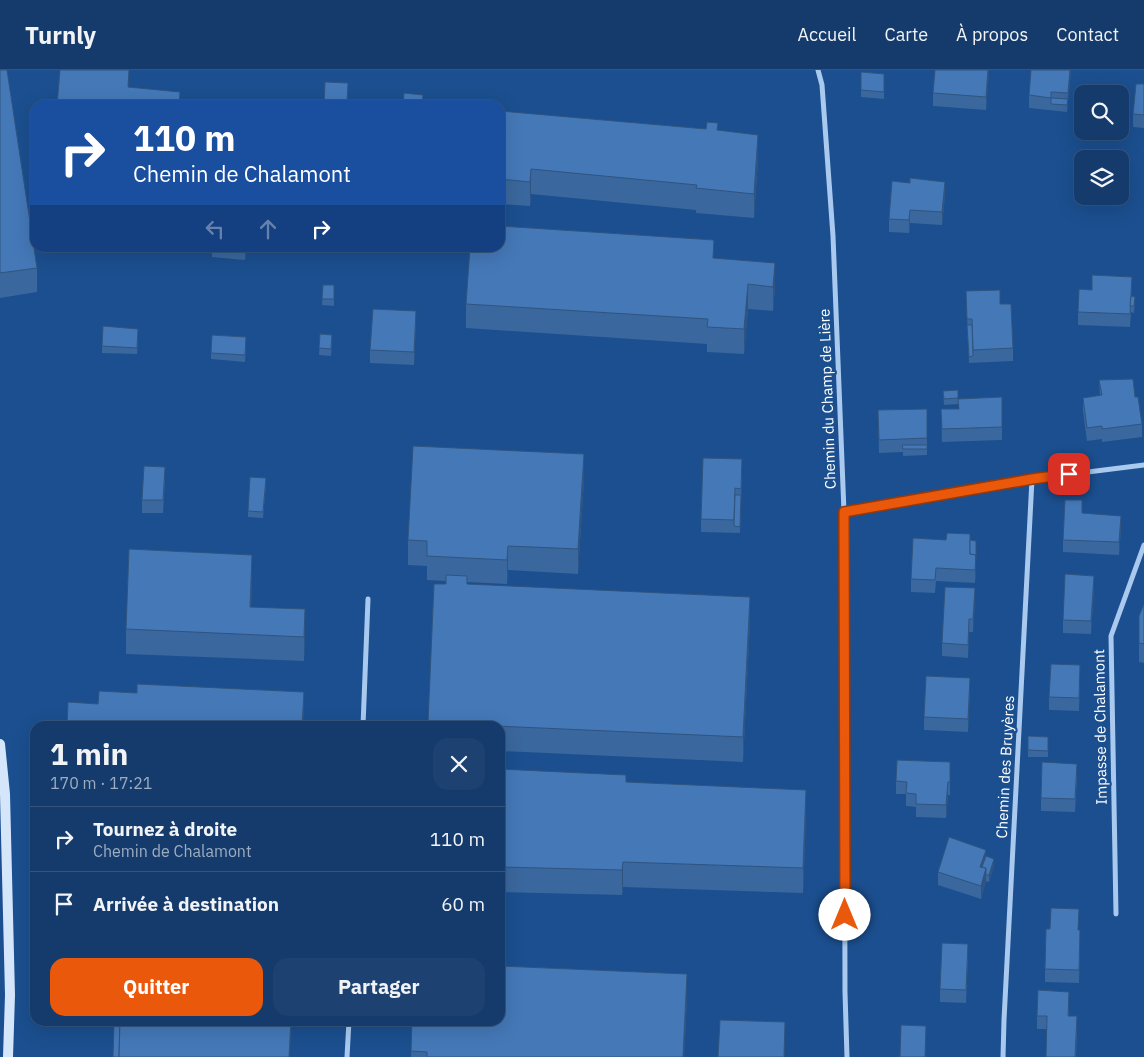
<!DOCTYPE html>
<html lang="fr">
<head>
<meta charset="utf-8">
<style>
  body { margin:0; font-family:"IBM Plex Sans",sans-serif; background:#1d4271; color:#f1f3f6; height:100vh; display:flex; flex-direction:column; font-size:19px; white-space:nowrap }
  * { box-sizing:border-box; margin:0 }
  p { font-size:16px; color:#9dadc1 }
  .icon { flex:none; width:28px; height:28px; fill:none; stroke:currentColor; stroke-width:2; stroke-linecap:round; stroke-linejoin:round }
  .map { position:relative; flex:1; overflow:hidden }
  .side { position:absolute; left:30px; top:651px; width:475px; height:305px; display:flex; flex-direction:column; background:#143b6b; border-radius:15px; box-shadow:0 5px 20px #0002,0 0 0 1px #33557e }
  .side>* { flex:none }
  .guide { position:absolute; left:30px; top:30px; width:475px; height:152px; border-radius:15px; box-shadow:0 5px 20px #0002,0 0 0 1px #33557e; background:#1a4fa0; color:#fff; overflow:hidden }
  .tools { position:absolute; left:1074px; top:15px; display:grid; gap:10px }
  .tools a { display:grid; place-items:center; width:55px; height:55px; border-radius:10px; background:#143b6b; box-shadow:0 5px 20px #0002,0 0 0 1px #33557e; font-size:25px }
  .pin { position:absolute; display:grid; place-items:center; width:42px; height:42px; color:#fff; margin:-21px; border-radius:10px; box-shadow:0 2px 8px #0006 }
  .me { position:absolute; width:55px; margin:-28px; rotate:0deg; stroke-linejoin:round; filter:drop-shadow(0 0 4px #0008) }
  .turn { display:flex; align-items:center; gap:18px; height:105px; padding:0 20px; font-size:22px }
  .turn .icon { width:65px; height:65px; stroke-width:2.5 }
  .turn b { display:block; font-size:35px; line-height:42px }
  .lanes { display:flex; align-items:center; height:48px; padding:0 20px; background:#0003; justify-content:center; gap:25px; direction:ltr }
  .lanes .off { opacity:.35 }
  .round { display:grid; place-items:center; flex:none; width:52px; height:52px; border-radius:15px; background:#1d4271 }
  .summary { display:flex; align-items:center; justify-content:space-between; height:85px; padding:0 20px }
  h1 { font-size:30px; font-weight:700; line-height:38px }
  .cta { display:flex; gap:10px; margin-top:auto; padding:10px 20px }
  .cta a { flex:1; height:58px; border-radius:15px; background:#ea580c; color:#fff; font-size:20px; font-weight:700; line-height:58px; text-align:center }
  .cta a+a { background:#1d4271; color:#f1f3f6 }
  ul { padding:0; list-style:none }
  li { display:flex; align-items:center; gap:15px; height:65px; padding:0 20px; border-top:1px solid #33557e }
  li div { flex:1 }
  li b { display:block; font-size:19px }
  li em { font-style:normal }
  header { display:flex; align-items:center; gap:30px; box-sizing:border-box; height:70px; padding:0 25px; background:#143b6b; border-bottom:1px solid #33557e }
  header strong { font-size:24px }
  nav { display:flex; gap:28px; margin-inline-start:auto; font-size:18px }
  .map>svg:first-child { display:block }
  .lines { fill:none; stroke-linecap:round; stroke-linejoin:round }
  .minor { stroke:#a9c9ee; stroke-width:5 }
  .secondary { stroke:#d6e6fa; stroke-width:10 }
  .wall { fill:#3a679d }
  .shaded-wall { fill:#305480 }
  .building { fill:#4478b7; stroke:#305480 }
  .route-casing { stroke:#983908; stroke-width:12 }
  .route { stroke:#ea580c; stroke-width:9 }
  .labels { text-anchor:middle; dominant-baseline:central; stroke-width:4.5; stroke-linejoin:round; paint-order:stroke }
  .street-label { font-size:15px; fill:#fff; stroke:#1b4f8f }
</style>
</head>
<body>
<header>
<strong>Turnly</strong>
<nav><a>Accueil</a><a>Carte</a><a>À propos</a><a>Contact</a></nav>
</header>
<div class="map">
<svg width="1144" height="987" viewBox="0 0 1144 987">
  <rect width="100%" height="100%" fill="#1b4f8f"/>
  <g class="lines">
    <g class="minor">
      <path d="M818,0L822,15L833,166L844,442L845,922L847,987"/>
      <path d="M844,442L1032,409L1144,395"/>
      <path d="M363,656L368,529"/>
      <path d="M1116,844L1111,566L1144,475"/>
      <path d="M347,987L349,951"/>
      <path d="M1003,987L1004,950L1032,409"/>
    </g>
    <path class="secondary" d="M0,674L5,724L10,925L8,987"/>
  </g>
  <g class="wall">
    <path d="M0,0L37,198V222L0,228Z"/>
    <path d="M989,0L986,40L933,36V23Z"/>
    <path d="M1071,0L1067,42L1029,38V25Z"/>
    <path d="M861,2L884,4V29L861,27Z"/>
    <path d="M1144,14V58L1133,57V44Z"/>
    <path d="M500,41L718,60L758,89L754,148L696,143V140L531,124L530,136L500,134Z"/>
    <path d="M945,125L942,155L910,153L909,163L889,162V149Z"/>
    <path d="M112,178H143V183L112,181Z"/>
    <path d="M212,178H246L245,190L212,187Z"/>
    <path d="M714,189L775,217L773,241L748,239L744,284L707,282V274L466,258V234Z"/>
    <path d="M323,215H334V236L322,235Z"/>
    <path d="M966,221L1000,234L1013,278V291L969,293Z"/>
    <path d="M1131,227H1135L1134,243L1131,242L1130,257L1078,255V242Z"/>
    <path d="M416,254L414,295L370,293V280Z"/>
    <path d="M320,264L332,272L331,286L319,285Z"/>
    <path d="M138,266L137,284L102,283V276Z"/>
    <path d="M246,274L245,292L211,289V283Z"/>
    <path d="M1099,310L1135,327L1142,354V367L1102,372V369L1087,371L1083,341V328L1100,326Z"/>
    <path d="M943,321L958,328V334L944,335Z"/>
    <path d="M1002,327V370L942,372L941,339H958Z"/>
    <path d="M927,339V385L903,386V382L879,383L878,340Z"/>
    <path d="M742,402L740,463L701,462V449Z"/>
    <path d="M584,409L578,504L508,500L507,514L467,512V514L750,552L743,692L500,681V656H428L434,514H446V511L427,510V496L408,495V470Z"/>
    <path d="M165,410L163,443H142V430Z"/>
    <path d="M266,415L263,448L248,447V441Z"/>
    <path d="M1082,443L1121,459L1119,485L1063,482V470Z"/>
    <path d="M946,470H970L976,498L975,513L936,511L935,523L911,522V509Z"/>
    <path d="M252,510L251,537L305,564L304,591L126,584V559Z"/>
    <path d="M1094,519L1091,564L1063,563V550Z"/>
    <path d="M975,531L973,562H969L968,588L942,586V573Z"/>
    <path d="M1144,534V593L1139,592V546Z"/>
    <path d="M1080,608L1079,641L1049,640V627Z"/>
    <path d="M970,621L968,662L924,660V647Z"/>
    <path d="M1028,666L1048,667V687H1028Z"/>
    <path d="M950,692V725H948L946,748L916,747V737L906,736V724H896V711Z"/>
    <path d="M500,699L626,712L806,745L803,823L623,817L622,825L500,822Z"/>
    <path d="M1077,707L1075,742L1041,741V728Z"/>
    <path d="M986,786L994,795L989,812L986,811L981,829L938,815V802Z"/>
    <path d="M1079,860L1080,873L1079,913L1045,912V899Z"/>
    <path d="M968,887L966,933L940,932V919Z"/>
    <path d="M687,928L684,987H411L412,951Z"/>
    <path d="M1069,935V946L1077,959L1076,987H1046L1047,959H1037V946Z"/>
  </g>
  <g class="shaded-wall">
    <path d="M988,0H989V4L986,40V27Z"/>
    <path d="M1070,0H1071L1067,42V35Z"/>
    <path d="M758,65V89L754,148V124Z"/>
    <path d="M531,99V124L530,136V112Z"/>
    <path d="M945,112V125L942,155V142Z"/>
    <path d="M910,140V153L909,163V150Z"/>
    <path d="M775,193V217L773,241V217Z"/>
    <path d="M748,214V239L744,284V259Z"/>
    <path d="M416,241V254L414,295V282Z"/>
    <path d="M584,384V409L578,504V479Z"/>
    <path d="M1121,446V459L1119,485V472Z"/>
    <path d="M976,471V498L975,513V500Z"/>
    <path d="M508,476V500L507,514V490Z"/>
    <path d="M252,485V510L250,561V537Z"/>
    <path d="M1094,506V519L1091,564V551Z"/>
    <path d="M975,518V531L973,562V549Z"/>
    <path d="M750,527V552L743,692V667Z"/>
    <path d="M305,539V564L304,591V567Z"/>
    <path d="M1080,595V608L1079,641V628Z"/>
    <path d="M970,608V621L968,662V649Z"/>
    <path d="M304,622V656H302Z"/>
    <path d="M948,712V725L946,748V735Z"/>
    <path d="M806,720V745L803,823V798Z"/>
    <path d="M986,780V792L982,804L980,797Z"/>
    <path d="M994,789V795L989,812V805Z"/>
    <path d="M623,792V817L622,825V800Z"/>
    <path d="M986,798V811L981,829V816Z"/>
    <path d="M687,904V928L684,987H683Z"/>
    <path d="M291,951H292L290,987H289Z"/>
    <path d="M785,952V987H784Z"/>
  </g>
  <g class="building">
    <path d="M0,0H7L37,198L0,203Z"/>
    <path d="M60,0H129L128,17L180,22L179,35H57Z"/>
    <path d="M935,0H988L986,27L933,23Z"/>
    <path d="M1031,0H1070L1068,23L1051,22V28L1029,25Z"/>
    <path d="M861,2L884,4V22L861,20Z"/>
    <path d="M325,12L348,13L347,35H324Z"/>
    <path d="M1136,14H1144V45L1133,44Z"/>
    <path d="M404,23L423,25L422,35H403Z"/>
    <path d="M1051,28L1068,29L1067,35L1051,34Z"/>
    <path d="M500,41L706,59L707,52L718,53L717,60L758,65L754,124L696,118L697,115L531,99L530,112L500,109Z"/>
    <path d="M910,108L945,112L942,142L910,140L909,150L889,149L892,111L910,113Z"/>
    <path d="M500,156L714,170L713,188L775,193L773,217L748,214L744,259L707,257L708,249L466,234L470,178H500Z"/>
    <path d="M1092,205L1132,207L1130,244L1078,242L1079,219L1092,220Z"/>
    <path d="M323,215H334V229H322Z"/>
    <path d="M1000,220V234H1011L1013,278L973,280L972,249H967L966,221Z"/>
    <path d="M1131,226L1135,227L1134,236H1130Z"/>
    <path d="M373,239L416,241L414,282L370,280Z"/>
    <path d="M967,255H972L973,286L969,287Z"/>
    <path d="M103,256L138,259L137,278L102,276Z"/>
    <path d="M320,264L332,265L331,279L319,278Z"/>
    <path d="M212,265L246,267L245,285L211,283Z"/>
    <path d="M1133,309L1135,327H1138L1142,354L1102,359V356L1087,358L1083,328L1102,325L1099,310Z"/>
    <path d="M958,320V328L944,329L943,321Z"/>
    <path d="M1002,327V357L942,359L941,339H959L958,329Z"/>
    <path d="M927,339V368L879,370L878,340Z"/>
    <path d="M902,375H927V379H903Z"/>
    <path d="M413,376L584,384L578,479L508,476L507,490L427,486V471L408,470Z"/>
    <path d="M703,388L742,389L741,419L735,418L734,450L701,449Z"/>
    <path d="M144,396L165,397L163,430H142Z"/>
    <path d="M250,407L266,408L263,442L248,441Z"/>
    <path d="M735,425H741L740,457L734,456Z"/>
    <path d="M1065,430H1082V443L1121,446L1119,472L1063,470Z"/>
    <path d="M947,463L970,464V484L976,485L975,500L936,498L935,510L911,509L913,468L946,470Z"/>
    <path d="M970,470L976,471V491V485L970,484Z"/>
    <path d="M129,479L252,485L250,537L305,539L304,567L126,559Z"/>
    <path d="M1065,504L1094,506L1091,551L1063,550Z"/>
    <path d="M446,505L467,506V514L750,527L743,667L428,653L434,514H446Z"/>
    <path d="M945,517L975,518L973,549H969L968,575L942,573Z"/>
    <path d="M1144,534V574L1139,573V546Z"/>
    <path d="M1051,594L1080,595L1079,628L1049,627Z"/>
    <path d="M926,606L970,608L968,649L924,647Z"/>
    <path d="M137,614L304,622L302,656H67L68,632L98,634L99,621L137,623Z"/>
    <path d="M1028,666L1048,667V681L1028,680Z"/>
    <path d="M897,690L950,692V712H948L946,735L916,734V724L906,723L907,712L896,711Z"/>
    <path d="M1042,692L1077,694L1075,729L1041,728Z"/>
    <path d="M500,699L626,705V712L806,720L803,798L623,792L622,800L500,797Z"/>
    <path d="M949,767L986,780L980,797L986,798L981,816L938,802Z"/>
    <path d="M986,786L994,789L989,805H986V798L982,797Z"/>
    <path d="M1051,838L1079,839L1078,860H1080L1079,900L1045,899L1046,859H1050Z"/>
    <path d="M942,873L968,874L966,920L940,919Z"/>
    <path d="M500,896L687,904L683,987H427V982L411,981L412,951H500Z"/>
    <path d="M1038,920L1069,922L1068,946H1077L1075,987H1046L1047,946H1037Z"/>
    <path d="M720,950L785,952L784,987H718Z"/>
    <path d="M114,951H120L119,987H113Z"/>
    <path d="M120,951H291L289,987H119Z"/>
    <path d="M901,955L926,956L925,987H900Z"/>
  </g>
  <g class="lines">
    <g class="route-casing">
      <path id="route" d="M845,845L844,442L1032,409L1069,404"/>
    </g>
    <use href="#route" class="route"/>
  </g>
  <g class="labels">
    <g class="street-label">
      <text transform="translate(827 329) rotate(-92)">Chemin du Champ de Lière</text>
      <text transform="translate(1100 657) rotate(-91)">Impasse de Chalamont</text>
      <text transform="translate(1005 697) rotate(-87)">Chemin des Bruyères</text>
    </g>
  </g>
</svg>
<div class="tools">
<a><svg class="icon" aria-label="search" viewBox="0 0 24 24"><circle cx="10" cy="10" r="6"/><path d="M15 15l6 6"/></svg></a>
<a><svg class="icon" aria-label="layers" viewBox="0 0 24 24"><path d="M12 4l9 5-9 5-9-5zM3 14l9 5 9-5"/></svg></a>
</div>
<div class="pin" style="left:1069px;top:404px;background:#d93025"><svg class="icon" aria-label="arrive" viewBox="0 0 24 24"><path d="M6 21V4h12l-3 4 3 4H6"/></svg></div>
<svg class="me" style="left:845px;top:845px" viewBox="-20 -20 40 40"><circle r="19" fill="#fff"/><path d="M0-13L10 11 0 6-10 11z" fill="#ea580c"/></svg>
<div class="guide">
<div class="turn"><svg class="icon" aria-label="right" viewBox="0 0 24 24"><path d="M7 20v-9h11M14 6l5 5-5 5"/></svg><div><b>110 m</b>Chemin de Chalamont</div></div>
<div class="lanes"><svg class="icon off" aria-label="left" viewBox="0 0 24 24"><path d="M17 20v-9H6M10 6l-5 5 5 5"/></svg><svg class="icon off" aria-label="ahead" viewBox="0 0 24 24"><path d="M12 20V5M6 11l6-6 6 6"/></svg><svg class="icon" aria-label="right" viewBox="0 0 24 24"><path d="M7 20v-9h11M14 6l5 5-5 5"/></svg></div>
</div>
<section class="side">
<div class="summary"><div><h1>1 min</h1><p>170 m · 17:21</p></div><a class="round"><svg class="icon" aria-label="close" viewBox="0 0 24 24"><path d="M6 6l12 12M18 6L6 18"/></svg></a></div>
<ul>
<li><svg class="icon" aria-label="right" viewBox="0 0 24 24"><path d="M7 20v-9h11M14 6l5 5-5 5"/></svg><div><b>Tournez à droite</b><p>Chemin de Chalamont</p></div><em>110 m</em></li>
<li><svg class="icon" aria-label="arrive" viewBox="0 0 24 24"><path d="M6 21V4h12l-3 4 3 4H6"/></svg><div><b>Arrivée à destination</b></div><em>60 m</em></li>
</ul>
<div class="cta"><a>Quitter</a><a>Partager</a></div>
</section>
</div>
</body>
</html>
